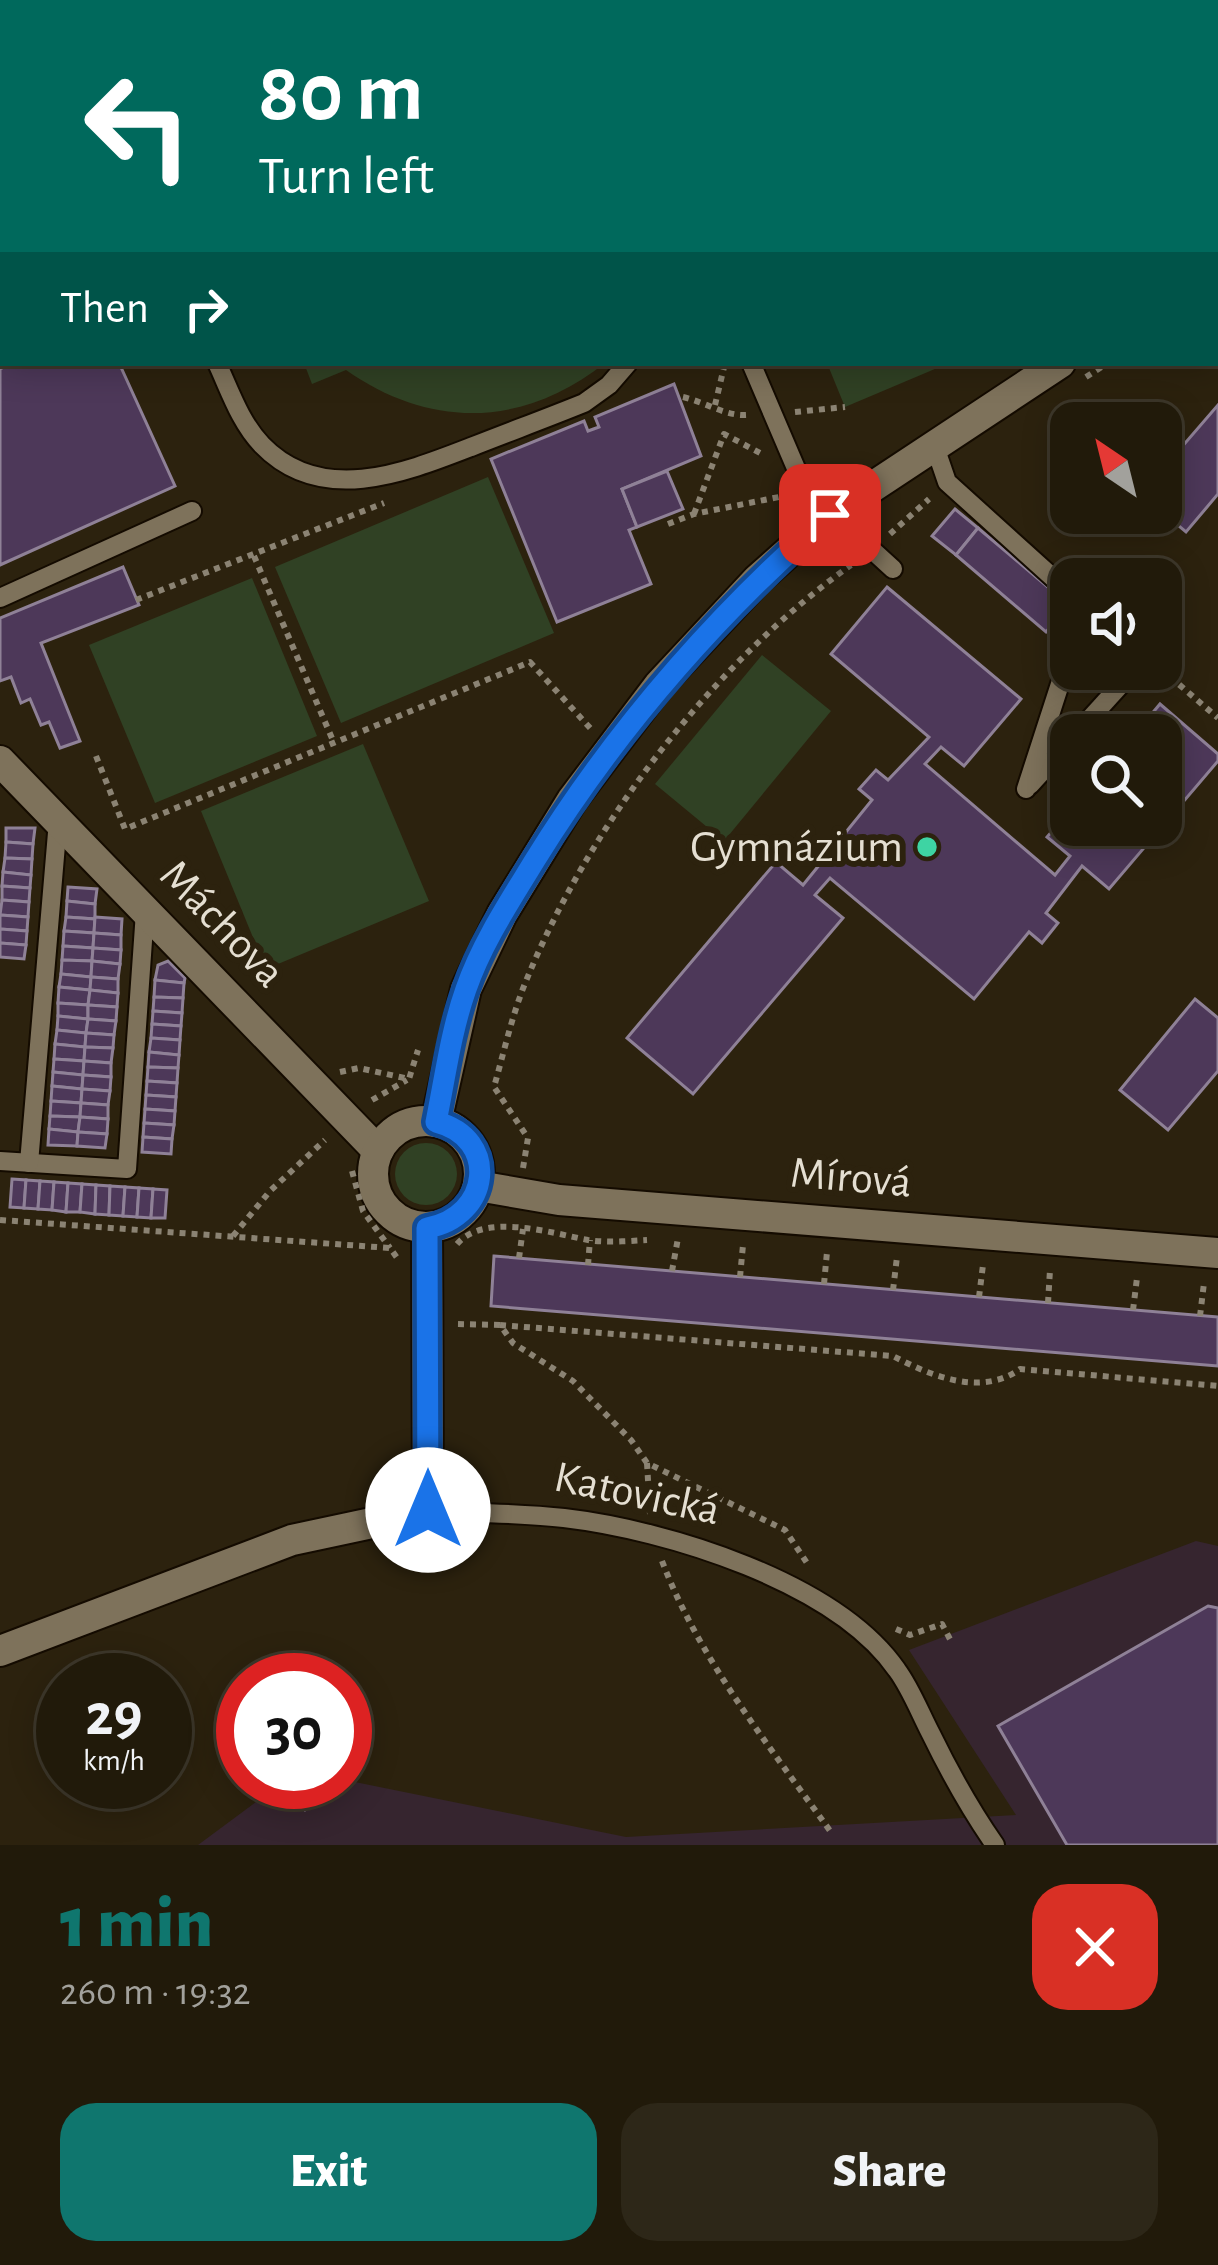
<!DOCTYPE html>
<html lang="en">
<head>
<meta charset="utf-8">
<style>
  body { margin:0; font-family:"Alegreya Sans",sans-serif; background:#2d2718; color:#f1f3f6; height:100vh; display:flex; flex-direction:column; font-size:45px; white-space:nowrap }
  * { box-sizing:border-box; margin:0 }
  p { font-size:39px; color:#a2a19c }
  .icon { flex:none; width:66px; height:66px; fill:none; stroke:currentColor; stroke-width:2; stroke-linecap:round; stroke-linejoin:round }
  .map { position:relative; height:1845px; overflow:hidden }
  .details { display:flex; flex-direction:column; background:#211a0a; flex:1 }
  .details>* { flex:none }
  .hud { position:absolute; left:0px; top:0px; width:1218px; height:366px; box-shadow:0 6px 30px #0003,0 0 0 3px #3e382b; background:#00695c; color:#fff; overflow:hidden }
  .needle { width:78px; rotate:325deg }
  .tools { position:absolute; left:1050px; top:402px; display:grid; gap:24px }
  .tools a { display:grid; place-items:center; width:132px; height:132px; border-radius:24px; background:#211a0a; box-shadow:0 6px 30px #0003,0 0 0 3px #3e382b; font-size:60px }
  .speed { position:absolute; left:36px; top:1653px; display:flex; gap:24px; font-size:60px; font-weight:700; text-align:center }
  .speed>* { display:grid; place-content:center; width:156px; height:156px; border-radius:50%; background:#211a0a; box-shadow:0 6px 30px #0003,0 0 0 3px #3e382b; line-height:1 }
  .speed small { font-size:30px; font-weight:400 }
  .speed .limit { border:18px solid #d22; background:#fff; color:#111 }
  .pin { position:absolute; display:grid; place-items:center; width:102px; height:102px; color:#fff; margin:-51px; border-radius:24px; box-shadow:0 6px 18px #0006 }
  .me { position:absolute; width:132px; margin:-66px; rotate:0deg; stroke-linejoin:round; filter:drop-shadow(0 0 9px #0008) }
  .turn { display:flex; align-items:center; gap:42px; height:252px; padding:0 60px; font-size:54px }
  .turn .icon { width:156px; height:156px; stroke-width:2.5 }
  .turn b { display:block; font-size:84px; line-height:102px }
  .then { display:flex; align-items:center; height:114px; padding:0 60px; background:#0003; gap:24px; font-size:45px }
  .round { display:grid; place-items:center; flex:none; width:126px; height:126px; border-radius:36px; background:#2d2718 }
  .head { display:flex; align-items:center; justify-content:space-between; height:204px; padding:0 60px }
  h1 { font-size:72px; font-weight:800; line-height:90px; color:#0f766e }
  .button { display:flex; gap:24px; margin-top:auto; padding:24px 60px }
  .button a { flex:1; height:138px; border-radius:36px; background:#0f766e; color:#fff; font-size:48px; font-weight:800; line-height:138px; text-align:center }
  .button a+a { background:#2d2718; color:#f1f3f6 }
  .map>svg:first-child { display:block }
  .commercial { fill:#36252f }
  .green { fill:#304124 }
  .building { fill:#4d3859; stroke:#8f8197; stroke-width:3 }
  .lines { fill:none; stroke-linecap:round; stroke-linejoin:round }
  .service-casing { stroke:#140b00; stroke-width:22 }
  .minor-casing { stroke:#140b00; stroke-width:34 }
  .path { stroke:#8b8373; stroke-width:6; stroke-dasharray:6 6; stroke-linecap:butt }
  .service { stroke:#7e725b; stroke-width:18 }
  .minor { stroke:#7e725b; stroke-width:30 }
  .route-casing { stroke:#114b97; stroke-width:30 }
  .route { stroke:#1a73e8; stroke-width:21 }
  .poi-dot { fill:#3ed4a3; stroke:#2c220e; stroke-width:4.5 }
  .labels { text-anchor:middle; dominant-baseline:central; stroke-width:12; stroke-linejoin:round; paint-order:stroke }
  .poi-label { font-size:45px; fill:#e5dfd2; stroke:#2c220e; text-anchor:end }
  .street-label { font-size:45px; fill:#e5dfd2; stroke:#2c220e }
</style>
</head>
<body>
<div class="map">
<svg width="1218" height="1845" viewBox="0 0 1218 1845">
  <rect width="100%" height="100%" fill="#2c220e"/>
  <path class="commercial" d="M1196,1541L1218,1546V1845H198L283,1782L345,1780L626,1837L1016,1815L909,1650Z"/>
  <g class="green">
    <path d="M304,363H605C523,428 430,429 346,370L312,384Z"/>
    <path d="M827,363H949L845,407Z"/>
    <path d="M488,477L554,633L341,723L275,567Z"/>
    <path d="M252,578L317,736L155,803L89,645Z"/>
    <path d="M762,655L831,711L724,841L655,784Z"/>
    <path d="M363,744L429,901L266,969L201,811Z"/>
    <circle cx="426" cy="1174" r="31"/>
  </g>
  <g class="building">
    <path d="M1042,0H1218V76L1215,77V3Z"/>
    <path d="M13,363H119L175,486L0,565V369Z"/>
    <path d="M674,384L701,456L622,489L637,527L629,530L651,584L557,622L491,459L584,421L588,431L599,427L595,417Z"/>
    <path d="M1218,405V494L1186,532L1161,511V471Z"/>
    <path d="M667,471L683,509L637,527L622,489Z"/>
    <path d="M955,509L978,528L956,555L932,536Z"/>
    <path d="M978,528L1069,605L1046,632L956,555Z"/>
    <path d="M123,567L139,605L41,643L80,741L60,748L49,722L41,725L30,699L21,703L11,677L0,681V618Z"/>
    <path d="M887,587L1021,699L964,766L941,747L925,764L1055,875L1070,856L1047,837L1071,809V825H1161V735H1134L1160,704L1218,754V761L1109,889L1082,866L1046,913L1058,923L1042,943L1029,932L974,999L830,878L815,895L843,918L693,1094L627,1038L776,862L803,885L872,800L859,789L876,770L888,780L929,737L831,654Z"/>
    <path d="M6,828H35L33,844L6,842Z"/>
    <path d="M6,842L33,844L32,859L5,858Z"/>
    <path d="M5,858L32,859L31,875L3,872Z"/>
    <path d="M3,872L31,875L30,888L2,886Z"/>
    <path d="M2,886L30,888L29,902L2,900Z"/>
    <path d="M68,887L97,889L95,904L67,901Z"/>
    <path d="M2,900L29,902L28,917L0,915Z"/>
    <path d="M67,901L95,904V919L66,917Z"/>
    <path d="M0,915L28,917L27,931L0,929Z"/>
    <path d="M66,917L95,919L94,933L64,931Z"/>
    <path d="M95,917L122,919L121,935L94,933Z"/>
    <path d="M0,929L27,931L26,945L0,943Z"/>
    <path d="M64,931L94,933L93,948L63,946Z"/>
    <path d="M94,933L121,935V950L93,948Z"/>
    <path d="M0,943L26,945L24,959L0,957Z"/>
    <path d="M63,946L93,948L92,961L62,960Z"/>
    <path d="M93,948L121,950L120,964L92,961Z"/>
    <path d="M62,960L92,961L91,977L61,974Z"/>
    <path d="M92,961L120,964L118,979L91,977Z"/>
    <path d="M168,961L185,978L184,983L155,980L158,965Z"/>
    <path d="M61,974L91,977L90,990L59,987Z"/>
    <path d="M91,977L118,979V993L90,990Z"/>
    <path d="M155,980L184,983L183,998L154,997Z"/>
    <path d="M59,987L90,990L88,1005L58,1003Z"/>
    <path d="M90,990L118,993L117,1007L88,1005Z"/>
    <path d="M154,997L183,998L182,1013L153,1011Z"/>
    <path d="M1195,999L1218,1018V1071L1168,1130L1120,1090Z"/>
    <path d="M58,1003L88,1005V1019L58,1016Z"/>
    <path d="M88,1005L117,1007L116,1021L88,1019Z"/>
    <path d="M153,1011L182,1013L181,1026L152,1024Z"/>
    <path d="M58,1016L88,1019L86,1033L57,1030Z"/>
    <path d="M88,1019L116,1021L114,1035L86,1033Z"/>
    <path d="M152,1024L181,1026L180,1040L151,1038Z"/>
    <path d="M57,1030L86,1033L85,1047L55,1044Z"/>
    <path d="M86,1033L114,1035L113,1048L85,1047Z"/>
    <path d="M151,1038L180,1040L179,1055L149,1052Z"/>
    <path d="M55,1044L85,1047L84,1061L54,1059Z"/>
    <path d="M85,1047L113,1048L111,1063L84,1061Z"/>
    <path d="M149,1052L179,1055L178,1068L148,1067Z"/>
    <path d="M54,1059L84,1061L83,1075L53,1072Z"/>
    <path d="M84,1061L111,1063V1077L83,1075Z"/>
    <path d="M148,1067L178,1068L177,1083L147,1081Z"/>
    <path d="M53,1072L83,1075L82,1089L52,1086Z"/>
    <path d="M83,1075L111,1077L110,1091L82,1089Z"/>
    <path d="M147,1081L177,1083L176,1097L146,1095Z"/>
    <path d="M52,1086L82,1089L81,1103L51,1101Z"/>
    <path d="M82,1089L110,1091L108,1105L81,1103Z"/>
    <path d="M146,1095L176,1097L175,1111L145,1109Z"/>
    <path d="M51,1101L81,1103L80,1117L50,1116Z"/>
    <path d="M81,1103L108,1105V1119L80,1117Z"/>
    <path d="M145,1109L175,1111L174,1125L144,1123Z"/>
    <path d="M50,1116L80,1117L78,1132L49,1129Z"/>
    <path d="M80,1117L108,1119L107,1134L78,1132Z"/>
    <path d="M144,1123L174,1125L172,1139L143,1137Z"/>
    <path d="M49,1129L78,1132L77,1146L48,1145Z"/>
    <path d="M78,1132L107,1134L105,1148L77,1146Z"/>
    <path d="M143,1137L172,1139L171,1154L142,1152Z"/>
    <path d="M12,1179L26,1180L24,1208L10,1207Z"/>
    <path d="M26,1180L40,1181L38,1209L24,1208Z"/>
    <path d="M40,1181L54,1182L52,1210L38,1209Z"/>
    <path d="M54,1182L68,1183L66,1212L52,1210Z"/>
    <path d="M68,1183L82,1184L80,1212H66Z"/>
    <path d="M82,1184L96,1185L95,1214L80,1212Z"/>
    <path d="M96,1185L110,1186L109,1215L95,1214Z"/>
    <path d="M110,1186L125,1187L123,1216L109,1215Z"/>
    <path d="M125,1187L139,1188L137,1217L123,1216Z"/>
    <path d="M139,1188L153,1189L151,1218L137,1217Z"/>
    <path d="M153,1189L167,1190L165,1218H151Z"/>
    <path d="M494,1256L1218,1317V1366L491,1306Z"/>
    <path d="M1208,1606L1218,1608V1845H1067L998,1726Z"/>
    <path d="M301,1782L316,1801L305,1810L289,1790Z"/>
  </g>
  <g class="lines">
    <g class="service-casing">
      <g id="service">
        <path d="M83,0L84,3"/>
        <path d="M610,0L611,3"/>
        <path d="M0,121H3"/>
        <path d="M217,363C230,391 240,422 262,445C321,506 404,473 471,447C509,432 547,418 584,403L609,385L628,363"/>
        <path d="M751,363L798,473L813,496L893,569"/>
        <path d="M934,444L947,482L1071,594"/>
        <path d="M0,598L192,511"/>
        <path d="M1075,735L1135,669"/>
        <path d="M1030,785L1071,740"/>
        <path d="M1026,789L1071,650"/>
        <path d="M0,1161L127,1169L145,912"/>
        <path d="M29,1163L58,821"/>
        <path d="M428,1511C473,1513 519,1513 564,1518C667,1530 836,1582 897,1670C911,1689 920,1713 931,1734C950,1773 970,1809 995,1845"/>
      </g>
    </g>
    <g class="minor-casing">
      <g id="minor">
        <path d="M1215,266L1218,264"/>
        <path d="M0,761L378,1151"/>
        <circle cx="426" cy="1174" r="53"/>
        <path d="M436,1122L466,989L502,914L572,800L659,685L757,580L830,515L1060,363"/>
        <path d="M478,1186L559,1200L1218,1253"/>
        <path d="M0,1651L292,1540L428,1511L427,1228"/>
      </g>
    </g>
    <g class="path">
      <path d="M1086,377L1108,363"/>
      <path d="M683,397C705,402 725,416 746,415"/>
      <path d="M715,405L725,363"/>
      <path d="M795,412L845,407"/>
      <path d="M694,514L724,434L762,454"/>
      <path d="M668,524L694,514L784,496"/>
      <path d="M890,534L929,499"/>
      <path d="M254,556L334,743"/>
      <path d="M136,600L384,503"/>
      <path d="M1161,669L1218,718"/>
      <path d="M96,756L125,829L530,662L591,729"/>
      <path d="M340,1072L359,1068L409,1079L418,1050"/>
      <path d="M372,1100L407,1080"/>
      <path d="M523,1168L528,1138L494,1087C504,1052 512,1015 526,981C590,824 712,664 851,565"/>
      <path d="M352,1171L363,1211L390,1248"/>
      <path d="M0,1220L390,1248L398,1259"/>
      <path d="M233,1236L270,1191L325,1140"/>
      <path d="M457,1244C485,1212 551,1233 588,1240C606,1243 628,1241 647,1240"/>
      <path d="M519,1258L523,1229"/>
      <path d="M588,1265L590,1240"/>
      <path d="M672,1271L678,1238"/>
      <path d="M740,1277L743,1245"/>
      <path d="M824,1284L827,1252"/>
      <path d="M893,1290L897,1257"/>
      <path d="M979,1297L983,1265"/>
      <path d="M1048,1303L1050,1270"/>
      <path d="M1133,1310L1137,1278"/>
      <path d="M1200,1316L1204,1283"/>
      <path d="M458,1324L500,1325L513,1343L573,1381L631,1440L647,1463L785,1530L809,1566"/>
      <path d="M500,1325L893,1356C931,1376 981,1397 1020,1369L1218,1386"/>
      <path d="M647,1463L650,1514"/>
      <path d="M662,1561C700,1661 771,1748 833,1835"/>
      <path d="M896,1629L910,1635L942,1624L952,1643"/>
    </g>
    <use href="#service" class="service"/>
    <use href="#minor" class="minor"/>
  </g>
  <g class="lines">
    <g class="route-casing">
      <path id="route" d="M428,1510L427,1228C491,1217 500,1138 436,1122C445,1078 451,1031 466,989C482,943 510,901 535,860C616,729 714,617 830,515"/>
    </g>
    <use href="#route" class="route"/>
  </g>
  <circle class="poi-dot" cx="927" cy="847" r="12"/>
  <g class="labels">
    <g class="poi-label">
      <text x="903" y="847">Gymnázium</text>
    </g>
    <g class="street-label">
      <text transform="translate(222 924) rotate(46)">Máchova</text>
      <text transform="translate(851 1178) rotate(5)">Mírová</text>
      <text transform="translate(637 1494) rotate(12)">Katovická</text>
    </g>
  </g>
</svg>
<div class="tools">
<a><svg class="needle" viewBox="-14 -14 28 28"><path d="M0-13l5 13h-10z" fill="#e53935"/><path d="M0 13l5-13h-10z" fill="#a2a19c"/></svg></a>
<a><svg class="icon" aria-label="sound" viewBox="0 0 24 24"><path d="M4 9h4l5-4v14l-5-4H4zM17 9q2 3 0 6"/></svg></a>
<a><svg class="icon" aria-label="search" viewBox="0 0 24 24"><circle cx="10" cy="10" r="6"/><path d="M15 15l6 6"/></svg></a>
</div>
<div class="speed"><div>29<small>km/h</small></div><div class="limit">30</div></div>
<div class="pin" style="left:830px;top:515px;background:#d93025"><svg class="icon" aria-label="arrive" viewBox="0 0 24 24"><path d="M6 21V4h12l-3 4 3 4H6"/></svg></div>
<svg class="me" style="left:428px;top:1510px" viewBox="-20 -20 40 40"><circle r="19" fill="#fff"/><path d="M0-13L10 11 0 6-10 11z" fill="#1a73e8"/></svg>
<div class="hud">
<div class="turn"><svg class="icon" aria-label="left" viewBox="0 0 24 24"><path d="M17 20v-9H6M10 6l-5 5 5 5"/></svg><div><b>80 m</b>Turn left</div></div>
<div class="then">Then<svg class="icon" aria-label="right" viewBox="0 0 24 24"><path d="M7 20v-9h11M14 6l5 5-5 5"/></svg></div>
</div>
</div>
<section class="details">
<div class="head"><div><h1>1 min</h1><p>260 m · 19:32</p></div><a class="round" style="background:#d93025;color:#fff"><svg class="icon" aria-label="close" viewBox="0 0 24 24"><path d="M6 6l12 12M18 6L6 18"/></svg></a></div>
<div class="button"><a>Exit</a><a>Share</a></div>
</section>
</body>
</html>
